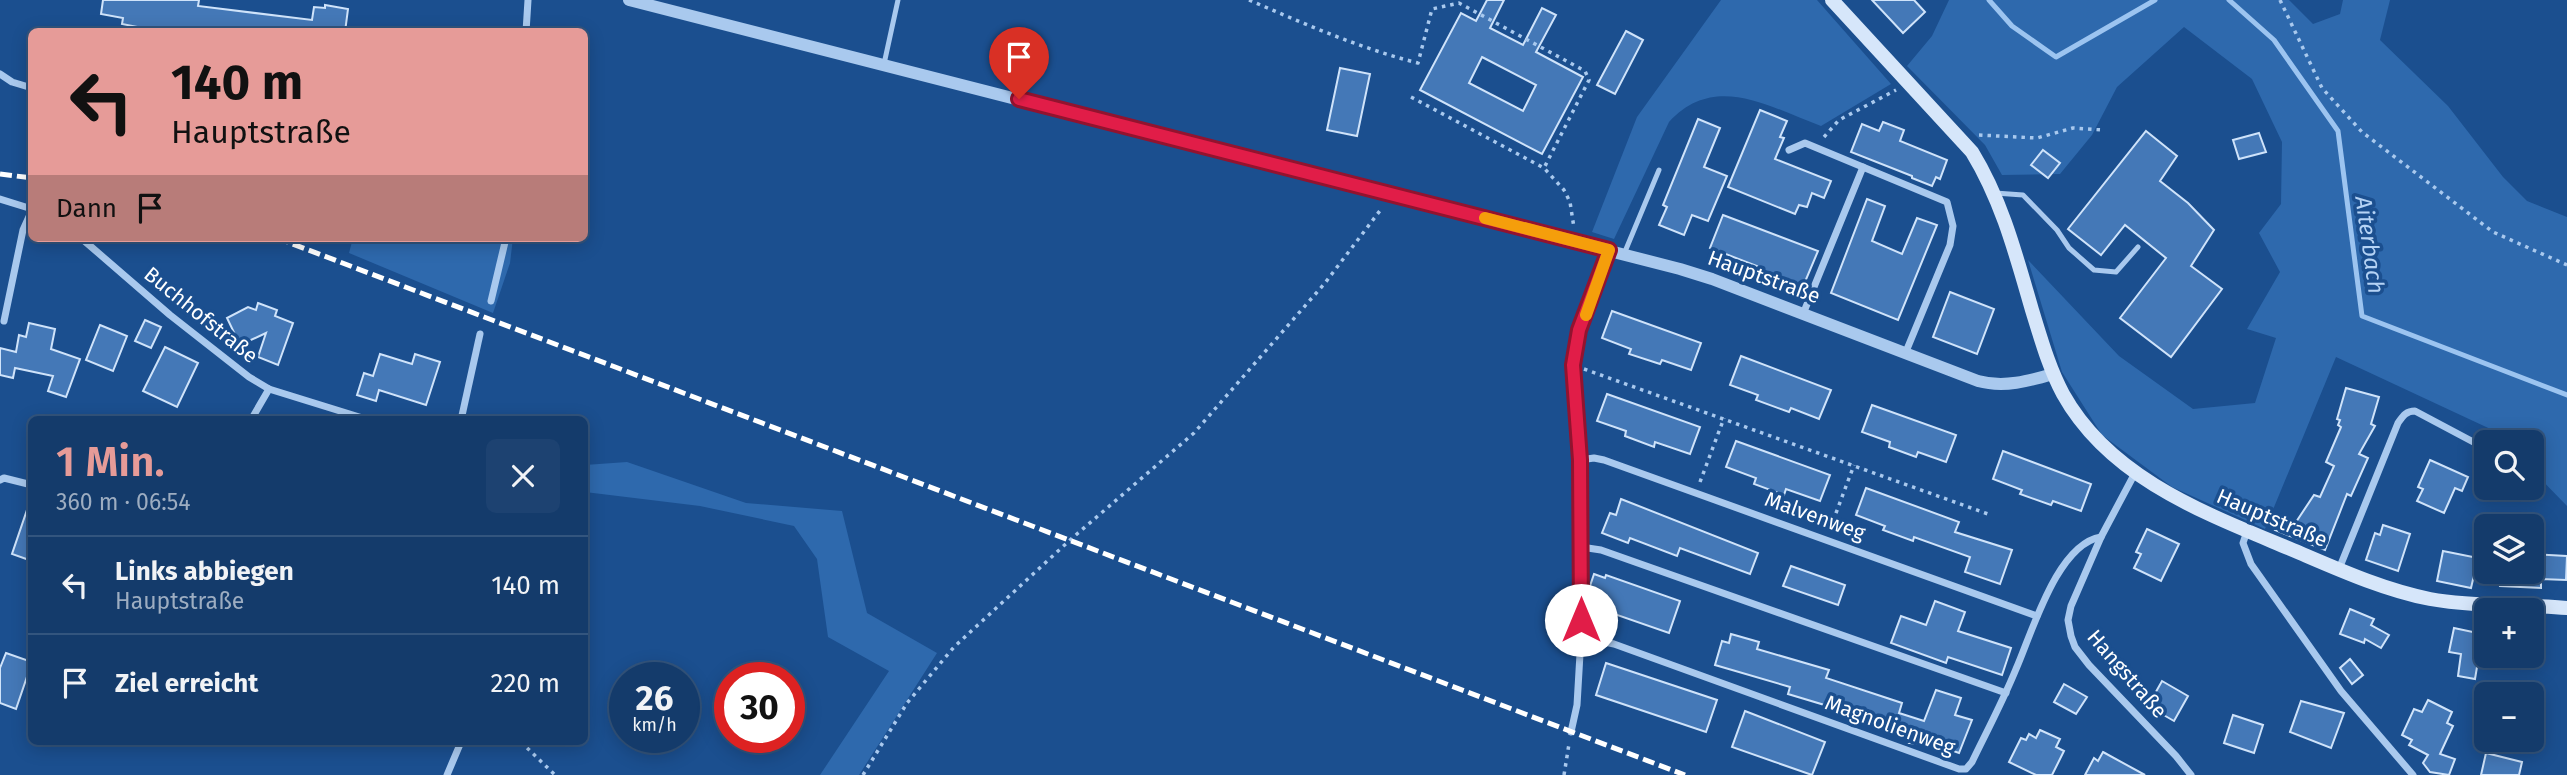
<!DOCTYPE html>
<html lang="de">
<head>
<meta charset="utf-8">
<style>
  body { margin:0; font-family:"Fira Sans",sans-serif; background:#1d4271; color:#f1f3f6; height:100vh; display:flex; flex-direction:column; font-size:26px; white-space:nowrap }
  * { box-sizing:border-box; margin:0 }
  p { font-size:23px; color:#9dadc1 }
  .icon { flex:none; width:38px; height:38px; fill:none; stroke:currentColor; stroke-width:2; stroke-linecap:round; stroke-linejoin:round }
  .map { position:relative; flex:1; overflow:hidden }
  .side { position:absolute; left:28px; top:416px; width:560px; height:329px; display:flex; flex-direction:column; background:#143b6b; border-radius:10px; box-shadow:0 4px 18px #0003,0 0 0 2px #33557e }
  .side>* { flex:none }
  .top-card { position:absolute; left:28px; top:28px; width:560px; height:214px; border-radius:10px; box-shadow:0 4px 18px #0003,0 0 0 2px #33557e; background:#e69b98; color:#111; overflow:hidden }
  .tools { position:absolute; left:2474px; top:430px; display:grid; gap:14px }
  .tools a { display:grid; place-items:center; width:70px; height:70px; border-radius:10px; background:#143b6b; box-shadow:0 4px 18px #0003,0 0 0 2px #33557e; font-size:35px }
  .speed { position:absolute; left:609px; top:662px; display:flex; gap:14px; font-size:35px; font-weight:700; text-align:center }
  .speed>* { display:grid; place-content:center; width:91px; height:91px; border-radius:50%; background:#143b6b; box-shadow:0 4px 18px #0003,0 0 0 2px #33557e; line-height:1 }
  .speed small { font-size:18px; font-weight:400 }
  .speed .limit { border:10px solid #d22; background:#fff; color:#111 }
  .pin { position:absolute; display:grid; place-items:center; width:60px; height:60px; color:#fff; margin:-72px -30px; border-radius:50% 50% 50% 0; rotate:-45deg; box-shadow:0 0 7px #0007 }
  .pin .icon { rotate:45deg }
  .me { position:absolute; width:77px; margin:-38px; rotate:0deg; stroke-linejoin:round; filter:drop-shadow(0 0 5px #0008) }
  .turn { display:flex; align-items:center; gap:24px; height:147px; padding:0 28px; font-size:32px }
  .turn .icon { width:91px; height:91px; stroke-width:2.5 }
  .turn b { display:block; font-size:49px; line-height:60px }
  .then { display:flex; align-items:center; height:66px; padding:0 28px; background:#0003; gap:14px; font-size:26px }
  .round { display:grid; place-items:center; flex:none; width:74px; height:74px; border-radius:10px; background:#1d4271 }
  .summary { display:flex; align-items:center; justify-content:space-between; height:119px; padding:0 28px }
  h1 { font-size:42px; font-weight:600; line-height:52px; color:#e69b98 }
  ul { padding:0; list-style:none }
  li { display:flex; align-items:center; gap:21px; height:98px; padding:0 28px; border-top:2px solid #33557e }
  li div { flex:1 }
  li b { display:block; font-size:26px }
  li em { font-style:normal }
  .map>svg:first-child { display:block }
  .green { fill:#2e69ad }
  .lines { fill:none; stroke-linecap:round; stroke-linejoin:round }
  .stream { stroke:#9cc4f0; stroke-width:5 }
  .building { fill:#4478b7; stroke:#cfe3fa; stroke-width:2; fill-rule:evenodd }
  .path { stroke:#a9c9ee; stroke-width:3.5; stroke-dasharray:3.5 5; stroke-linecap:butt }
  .service { stroke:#a9c9ee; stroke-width:5 }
  .minor { stroke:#a9c9ee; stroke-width:7 }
  .tertiary { stroke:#a9c9ee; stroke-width:12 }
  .secondary { stroke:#d6e6fa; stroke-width:14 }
  .rail { stroke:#fff; stroke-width:5; stroke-dasharray:12 5; stroke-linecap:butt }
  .route-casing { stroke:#92132f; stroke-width:18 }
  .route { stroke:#e11d48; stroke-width:12 }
  .slow { stroke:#f59e0b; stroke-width:12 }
  .labels { text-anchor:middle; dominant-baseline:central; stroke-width:7; stroke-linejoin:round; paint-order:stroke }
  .street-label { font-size:21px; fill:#fff; stroke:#1b4f8f }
  .water-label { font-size:23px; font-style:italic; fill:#b5d3f5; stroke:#1b4f8f }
</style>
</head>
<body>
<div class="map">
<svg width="2567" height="775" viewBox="0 0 2567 775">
  <rect width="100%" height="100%" fill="#1b4f8f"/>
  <g class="green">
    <path d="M1721,0H1817L1891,84L1821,126C1769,107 1715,72 1669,122L1614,239L1592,232L1637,117Z"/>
    <path d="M1949,0H2289L2313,24L2340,14L2343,0H2390L2380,40L2448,106L2503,177L2527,201L2567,217V506L2532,470V443H2508L2499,433L2336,357L2265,529L2172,487L2102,435L2062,372L2028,260L2119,356L2193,409L2255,403L2276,338L2247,329L2280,272L2259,233L2281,204L2282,142L2252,79L2184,27L2117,87L2092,135L2060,174L2002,175L1985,145L1907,66L1932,36Z"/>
    <path d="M353,238H513L510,263L493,313L349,253Z"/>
    <path d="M627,462L746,503L842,511L867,613L937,653L859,775H820L889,671L828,637L817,559L794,526L700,506L585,492V465Z"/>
  </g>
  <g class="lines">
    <g class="stream">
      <path d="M1989,0L2012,26L2056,57L2155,0"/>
      <path d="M2229,0L2274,40L2338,131L2362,316L2567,395"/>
    </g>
  </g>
  <g class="building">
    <path d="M103,0H199L198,6L312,20L314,7L325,8V5L348,9L345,32H163L122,24L123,18L101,14Z"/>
    <path d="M1487,0H1504L1490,28L1523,45L1542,8L1556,15L1536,52L1583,77L1542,154L1420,90L1461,13L1476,21ZM1482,57L1536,85L1523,111L1469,83Z"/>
    <path d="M1872,0H1914L1925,12L1903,33Z"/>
    <path d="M1626,31L1643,40L1615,94L1597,85Z"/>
    <path d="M1340,68L1370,74L1357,136L1327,130Z"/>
    <path d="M1760,110L1787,121L1780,137L1784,138L1775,159L1831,181L1824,198L1812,193L1807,207L1799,205L1795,214L1728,187Z"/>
    <path d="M1698,119L1720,128L1704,167L1727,176L1708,221L1692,215L1684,235L1659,225L1667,207L1663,205Z"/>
    <path d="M1883,122L1904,130L1900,141L1947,160L1940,179L1936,177L1932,186L1912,178V176L1851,152L1862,124L1879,131Z"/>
    <path d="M2146,131L2177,156L2160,181L2188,203L2214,230L2191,266L2222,289L2171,357L2120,318L2166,258L2125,225L2101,255L2068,229Z"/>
    <path d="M2259,133L2266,152L2239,159L2233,140Z"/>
    <path d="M2043,150L2060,163L2048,178L2031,165Z"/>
    <path d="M1867,199L1885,206L1872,241L1902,254L1917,218L1937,225L1898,320L1831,293Z"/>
    <path d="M1723,215L1818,251L1802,289L1756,269L1757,266L1710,248Z"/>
    <path d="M1950,292L1994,309L1977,354L1933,337Z"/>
    <path d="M258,303L277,310L275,316L293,323L278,365L258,357L266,333L240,345L227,318L248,307L256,310Z"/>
    <path d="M1612,311L1701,343L1691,370L1662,360L1660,364L1629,354L1631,349L1602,338Z"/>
    <path d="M145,320L161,327L151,348L135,341Z"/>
    <path d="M29,323L55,329L51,349L80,359L66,397L48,391L53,376L15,368L13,378L0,375V348L16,352L19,335L26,337Z"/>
    <path d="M100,325L127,336L113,371L86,360Z"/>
    <path d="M165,347L198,363L177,407L143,391Z"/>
    <path d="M380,354L412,364L415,354L440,362L426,405L379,390L376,401L357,395L364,373L373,376Z"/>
    <path d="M1741,356L1831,390L1819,419L1791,408L1789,412L1756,400L1758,395L1730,385Z"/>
    <path d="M2346,388L2379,397L2371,424L2375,426L2359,454L2368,458L2351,496L2347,494L2325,550L2275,530L2281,516L2296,522L2314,495L2320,497L2334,466L2326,462L2341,427L2338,425L2340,420L2337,419Z"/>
    <path d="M1607,394L1700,427L1690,454L1655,442L1654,447L1625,436L1626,431L1597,421Z"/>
    <path d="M1872,405L1956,435L1946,462L1918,452L1916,457L1889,447L1890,442L1862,432Z"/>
    <path d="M1736,441L1830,475L1820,501L1786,489L1784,495L1754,484L1756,478L1726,467Z"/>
    <path d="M2003,451L2091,484L2081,511L2053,501L2051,505L2020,494L2022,490L1993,479Z"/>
    <path d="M2430,460L2468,477L2462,491L2455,488L2444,513L2417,501L2423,489L2418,487Z"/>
    <path d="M1866,488L1959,522L1955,532L2012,550L2000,584L1965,572L1970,557L1914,537L1913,541L1883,530L1885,526L1856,515Z"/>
    <path d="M1621,499L1758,553L1750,574L1680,548L1677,556L1630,538L1628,543L1602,533L1610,513L1616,515Z"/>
    <path d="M29,504H32V561L12,554Z"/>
    <path d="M2383,525L2410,534L2398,571L2366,560L2375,533L2380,535Z"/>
    <path d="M2147,529L2179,544L2161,581L2134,568L2141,554L2136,552Z"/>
    <path d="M2443,551L2478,558L2471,588L2437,581Z"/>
    <path d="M2532,554L2567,556L2566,580L2541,579V588L2500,586L2501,572H2532Z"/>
    <path d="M1791,566L1845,585L1838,605L1783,586Z"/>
    <path d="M1594,574L1605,578L1606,575L1680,601L1669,633L1594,607L1598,596L1588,592Z"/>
    <path d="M1935,601L1965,612L1958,631L2011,648L2002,675L1948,657L1946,663L1891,643L1901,616L1926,625Z"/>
    <path d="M2350,609L2374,619L2371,625L2389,635L2381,648L2365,639L2364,643L2340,634Z"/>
    <path d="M2454,628L2487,635V647L2482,662L2478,661L2475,679L2458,676L2461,654L2449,652Z"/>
    <path d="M1731,634L1759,642L1757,649L1829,670L1826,678L1902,703L1899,713L1924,721L1936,690L1961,698L1955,715L1972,720L1959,753L1942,747L1909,743L1911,736L1860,719L1861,716L1788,694L1790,687L1715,665L1722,641L1729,643Z"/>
    <path d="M6,653L32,662L16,709L0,703V668Z"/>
    <path d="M2350,659L2363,675L2352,684L2340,668Z"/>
    <path d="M1606,663L1717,700L1706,732L1596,695Z"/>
    <path d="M2162,681L2188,696L2174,721L2148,706Z"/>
    <path d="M2064,684L2087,697L2076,714L2054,702Z"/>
    <path d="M2428,700L2452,712L2447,723L2453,726L2440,754L2455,759L2449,775L2430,772L2423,763L2428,755L2409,745L2412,740L2402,735L2414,709L2422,712Z"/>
    <path d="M2301,701L2344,713L2331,748L2290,732Z"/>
    <path d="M1745,711L1825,742L1812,775L1732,747Z"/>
    <path d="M2233,715L2263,725L2254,753L2224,743Z"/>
    <path d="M2040,730L2060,739L2056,747L2064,751L2052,775H2036L2009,762L2021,738L2026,740L2029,734L2036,738Z"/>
    <path d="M2103,752L2145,775H2085L2094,758L2098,761Z"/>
    <path d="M2486,753L2522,762L2519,775H2481Z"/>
  </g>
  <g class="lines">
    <g class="path">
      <path d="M1249,0C1305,24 1359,48 1418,63L1432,9L1459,3L1585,71L1589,80L1544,168"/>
      <path d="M2280,0L2322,88L2362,132L2493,232L2567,265"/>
      <path d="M1411,97L1544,168L1564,190L1570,202L1574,228"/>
      <path d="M1979,135L2037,138L2073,128L2102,130"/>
      <path d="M1824,137L1839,120L1896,90"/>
      <path d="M1584,369L1988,514"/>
      <path d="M1700,482L1724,418"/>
      <path d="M1830,529L1854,465"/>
      <path d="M521,742L555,775"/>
      <path d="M863,775L907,703L954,647L1070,540L1194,433L1325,283L1382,208"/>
      <path d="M1564,775L1569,744"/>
    </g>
    <g class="service">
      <path d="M884,64L898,0"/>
      <path d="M1995,193L2023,195L2057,230L2069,248L2094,270L2116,272L2138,247"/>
      <path d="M1624,254L1659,170"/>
    </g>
    <g class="minor">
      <path d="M526,32L528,0"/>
      <path d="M0,74L12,82L32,88"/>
      <path d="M1789,150L1805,143L1947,202L1953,226L1950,245L1905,354"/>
      <path d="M0,199L32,209"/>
      <path d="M81,238L170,315L249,377L269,389L369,420"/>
      <path d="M491,301L506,238"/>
      <path d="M1803,314L1863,167"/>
      <path d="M4,321L23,230L32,210"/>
      <path d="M251,420L269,389"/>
      <path d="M461,420L480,334"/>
      <path d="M1580,460L1594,458L1604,460L2037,616"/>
      <path d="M2135,473L2101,537L2071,606L2068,620L2071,636L2075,647L2089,665L2176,756L2191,775"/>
      <path d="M0,480L4,478L32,485"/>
      <path d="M2247,531L2243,543L2251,564L2341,691L2413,775"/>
      <path d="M1581,547L1601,550L2006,693"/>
      <path d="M2339,569L2398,423C2403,416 2406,411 2415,411L2479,445"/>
      <path d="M1581,637L1614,644L1959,769H1966L1972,762C1987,731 2003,701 2016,669C2032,633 2057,544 2101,537"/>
      <path d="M1571,732L1577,705L1581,637L1580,460L1572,365L1579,330L1609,250"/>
      <path d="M447,775L461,742"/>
    </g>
    <path class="tertiary" d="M629,0L1680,269L1712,279L1978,381C2004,388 2029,381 2053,374"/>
    <path class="secondary" d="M1832,0L1972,152C2002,201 2016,255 2032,310C2041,339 2049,368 2063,394C2112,482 2213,516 2300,553C2342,571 2385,590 2430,599C2475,607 2521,604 2567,608"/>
    <g class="rail">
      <path d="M0,174L32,178"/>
      <path d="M277,238L1685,775"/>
    </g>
  </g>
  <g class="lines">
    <g class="route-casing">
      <path id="route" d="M1019,99L1609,250L1579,330L1573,365L1580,460L1581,620"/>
    </g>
    <use href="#route" class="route"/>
    <path class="slow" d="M1485,218L1609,250L1586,315"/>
  </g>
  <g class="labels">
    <g class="street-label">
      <text transform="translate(1764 277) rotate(20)">Hauptstraße</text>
      <text transform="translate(201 315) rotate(39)">Buchhofstraße</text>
      <text transform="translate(1815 516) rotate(20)">Malvenweg</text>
      <text transform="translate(2272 518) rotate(23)">Hauptstraße</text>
      <text transform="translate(2127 674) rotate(49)">Hangstraße</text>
      <text transform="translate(1890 725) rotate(20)">Magnolienweg</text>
    </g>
    <g class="water-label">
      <text transform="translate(2370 245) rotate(82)">Aiterbach</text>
    </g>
  </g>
</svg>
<div class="tools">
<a><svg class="icon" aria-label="search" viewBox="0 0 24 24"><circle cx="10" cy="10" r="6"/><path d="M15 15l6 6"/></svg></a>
<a><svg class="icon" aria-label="layers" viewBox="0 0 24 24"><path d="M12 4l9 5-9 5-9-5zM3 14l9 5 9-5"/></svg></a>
<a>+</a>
<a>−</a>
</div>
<div class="speed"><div>26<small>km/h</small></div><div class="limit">30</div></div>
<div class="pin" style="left:1019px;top:99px;background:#d93025"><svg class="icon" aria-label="arrive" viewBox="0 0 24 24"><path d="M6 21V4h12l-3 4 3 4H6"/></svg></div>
<svg class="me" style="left:1581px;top:620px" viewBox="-20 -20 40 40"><circle r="19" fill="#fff"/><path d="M0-13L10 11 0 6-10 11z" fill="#e11d48"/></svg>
<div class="top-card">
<div class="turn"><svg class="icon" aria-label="left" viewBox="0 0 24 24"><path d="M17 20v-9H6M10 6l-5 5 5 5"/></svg><div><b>140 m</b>Hauptstraße</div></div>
<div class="then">Dann<svg class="icon" aria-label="arrive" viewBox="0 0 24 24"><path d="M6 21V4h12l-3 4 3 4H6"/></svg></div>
</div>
<section class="side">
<div class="summary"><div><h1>1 Min.</h1><p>360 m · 06:54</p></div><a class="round"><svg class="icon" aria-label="close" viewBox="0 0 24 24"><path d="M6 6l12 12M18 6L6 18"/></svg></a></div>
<ul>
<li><svg class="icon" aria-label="left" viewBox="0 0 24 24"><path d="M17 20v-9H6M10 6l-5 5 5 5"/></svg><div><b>Links abbiegen</b><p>Hauptstraße</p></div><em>140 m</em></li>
<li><svg class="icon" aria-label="arrive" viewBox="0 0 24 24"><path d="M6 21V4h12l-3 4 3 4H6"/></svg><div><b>Ziel erreicht</b></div><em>220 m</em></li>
</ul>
</section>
</div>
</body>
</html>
